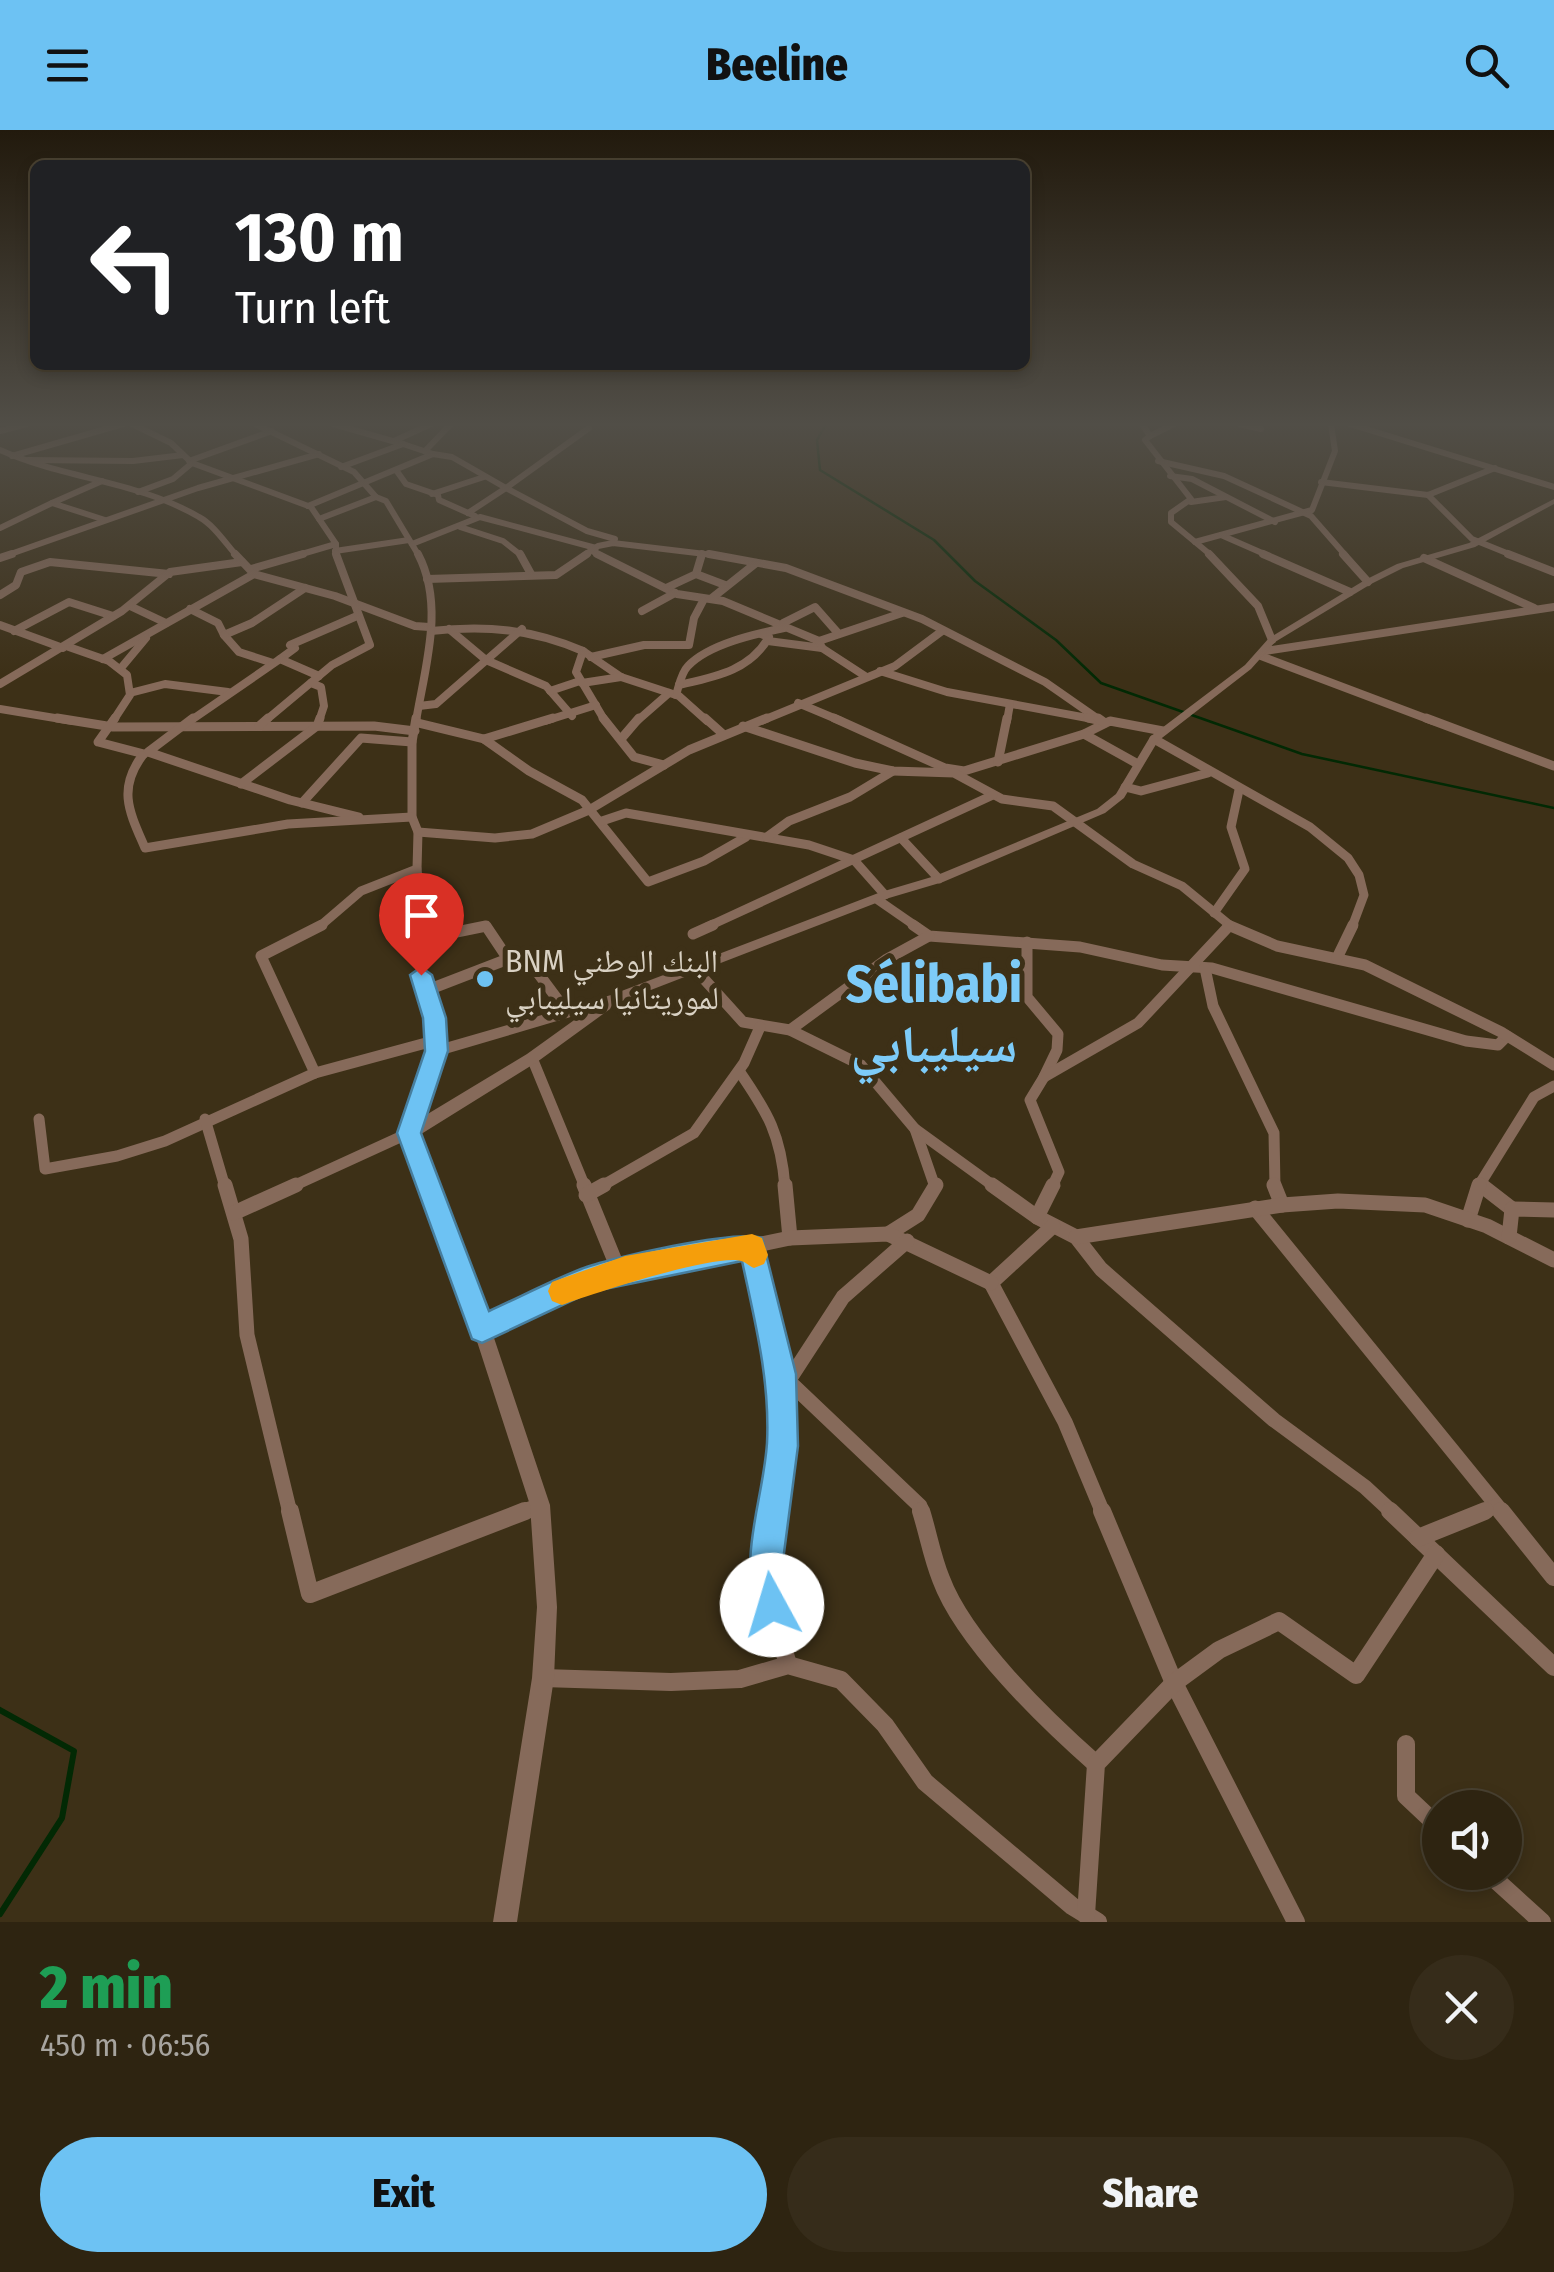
<!DOCTYPE html>
<html lang="en">
<head>
<meta charset="utf-8">
<style>
  body { margin:0; font-family:"Fira Sans Condensed","Noto Naskh Arabic",sans-serif; background:#362c1a; color:#f1f3f6; height:100vh; display:flex; flex-direction:column; font-size:38px; white-space:nowrap }
  * { box-sizing:border-box; margin:0 }
  p { font-size:32px; color:#a7a49f }
  .icon { flex:none; width:55px; height:55px; fill:none; stroke:currentColor; stroke-width:2; stroke-linecap:round; stroke-linejoin:round }
  .map { position:relative; height:1792px; overflow:hidden }
  .drawer { display:flex; flex-direction:column; background:#2e2411; flex:1 }
  .drawer>* { flex:none }
  .banner { position:absolute; left:30px; top:30px; width:1000px; height:210px; border-radius:15px; box-shadow:0 5px 15px #0003,0 0 0 2px #494131; background:#202124; color:#fff; overflow:hidden }
  .fabs { position:absolute; left:1422px; top:1660px; display:grid; gap:20px }
  .fabs a { display:grid; place-items:center; width:100px; height:100px; border-radius:50%; background:#2e2411; box-shadow:0 5px 15px #0003,0 0 0 2px #494131; font-size:50px }
  .pin { position:absolute; display:grid; place-items:center; width:85px; height:85px; color:#fff; margin:-102px -42px; border-radius:50% 50% 50% 0; rotate:-45deg; box-shadow:0 0 10px #0007 }
  .pin .icon { rotate:45deg }
  .me { position:absolute; width:110px; margin:-55px; rotate:354deg; stroke-linejoin:round; filter:drop-shadow(0 0 8px #0008) }
  .turn { display:flex; align-items:center; gap:35px; height:210px; padding:0 40px; font-size:45px }
  .turn .icon { width:130px; height:130px; stroke-width:2.5 }
  .turn b { display:block; font-size:70px; line-height:85px }
  .round { display:grid; place-items:center; flex:none; width:105px; height:105px; border-radius:52px; background:#362c1a }
  .overview { display:flex; align-items:center; justify-content:space-between; height:170px; padding:0 40px }
  h1 { font-size:60px; font-weight:800; line-height:75px; color:#1e9e55 }
  .action { display:flex; gap:20px; margin-top:auto; padding:20px 40px }
  .action a { flex:1; height:115px; border-radius:60px; background:#6dc2f3; color:#111; font-size:40px; font-weight:800; line-height:115px; text-align:center }
  .action a+a { background:#362c1a; color:#f1f3f6 }
  header { display:flex; justify-content:space-between; align-items:center; height:130px; padding:0 40px; background:#6dc2f3; color:#111; font-size:45px; font-weight:800 }
  .map>svg:first-child { display:block }
  .lines { fill:none; stroke-linecap:round; stroke-linejoin:round }
  .stream-far1 { stroke:#022904; stroke-width:2.5 }
  .stream { stroke:#022904; stroke-width:6 }
  .minor-far5 { stroke:#866a5a; stroke-width:6 }
  .minor-far4 { stroke:#866a5a; stroke-width:8 }
  .minor-far3 { stroke:#866a5a; stroke-width:9 }
  .minor-far2 { stroke:#866a5a; stroke-width:11 }
  .minor-far1 { stroke:#866a5a; stroke-width:15 }
  .minor { stroke:#866a5a; stroke-width:18 }
  .tertiary { fill:#866a5a; fill-rule:evenodd }
  .route { fill:#6dc2f3; stroke:#477e9e; stroke-width:2.5 }
  .slow { fill:#f59e0b }
  .poi-dot { fill:#6dc2f3; stroke:#3d3017; stroke-width:4 }
  .labels { text-anchor:middle; dominant-baseline:central; stroke-width:10; stroke-linejoin:round; paint-order:stroke }
  .poi-label { font-size:32px; fill:#d9d1c3; stroke:#3d3017; text-anchor:start }
  .town-label { font-size:52px; font-weight:bold; fill:#7dcbf8; stroke:#3d3017 }
</style>
</head>
<body>
<header><svg class="icon" aria-label="menu" viewBox="0 0 24 24"><path d="M4 6h16M4 12h16M4 18h16"/></svg>Beeline<svg class="icon" aria-label="search" viewBox="0 0 24 24"><circle cx="10" cy="10" r="6"/><path d="M15 15l6 6"/></svg></header>
<div class="map">
<svg width="1554" height="1792" viewBox="0 0 1554 1792">
  <rect width="100%" height="100%" fill="#3d3017"/>
  <g class="lines">
    <path class="stream-far1" d="M826,294L817,310L820,340L934,410L975,451L1056,510L1101,553L1302,624L1554,678"/>
    <path class="stream" d="M0,1580L74,1621L62,1688L0,1784"/>
    <g class="minor-far5">
      <path d="M132,294L171,313L192,333L311,377L336,414V426"/>
      <path d="M255,294L354,342L376,367L386,371L419,426"/>
      <path d="M333,294L403,314"/>
      <path d="M1142,294L1150,306L1145,310L1191,369L1171,383V392L1212,426"/>
      <path d="M1239,294L1261,299"/>
      <path d="M1350,294L1554,357"/>
      <path d="M589,298L506,358L587,401L615,409L613,413"/>
      <path d="M0,301L27,294"/>
      <path d="M1150,306L1174,294"/>
      <path d="M394,311L431,294"/>
      <path d="M0,320C64,349 138,351 199,387C214,395 226,414 237,426"/>
      <path d="M425,321L451,294"/>
      <path d="M12,326L123,294"/>
      <path d="M28,330L133,331L183,325"/>
      <path d="M189,331L272,301"/>
      <path d="M1158,331L1224,346L1311,386L1346,426"/>
      <path d="M341,337L403,314L433,324"/>
      <path d="M396,340L406,354L438,365L439,370L475,386"/>
      <path d="M1170,346L1192,349L1275,392"/>
      <path d="M102,351L52,373L105,390"/>
      <path d="M1321,352L1428,365L1495,338"/>
      <path d="M138,362L173,349L192,333"/>
      <path d="M432,364L484,347"/>
      <path d="M1428,365L1472,409L1514,426"/>
      <path d="M1191,372L1226,367"/>
      <path d="M308,376L433,324L452,327L506,358L468,383"/>
      <path d="M319,389L376,367"/>
      <path d="M460,397L503,411L522,426"/>
      <path d="M0,398L52,373"/>
      <path d="M1221,405L1269,426"/>
      <path d="M1195,412L1312,380L1335,321L1331,294"/>
      <path d="M412,414L480,387L596,418"/>
      <path d="M335,421L409,410"/>
      <path d="M592,421L602,426"/>
      <path d="M5,426L198,358L319,324"/>
      <path d="M295,426L336,414"/>
      <path d="M583,426L598,416L613,413L722,426"/>
    </g>
    <g class="minor-far4">
      <path d="M235,424L254,444L335,466L415,496L429,497"/>
      <path d="M520,424L531,444"/>
      <path d="M597,424L677,464L723,471L819,511"/>
      <path d="M709,424L786,438L922,489L1045,552L1101,591"/>
      <path d="M1209,424L1258,476L1272,510"/>
      <path d="M1263,424L1350,462"/>
      <path d="M1343,424L1368,452"/>
      <path d="M1508,424L1554,442"/>
      <path d="M0,428L12,424"/>
      <path d="M1424,428L1534,478"/>
      <path d="M251,439L303,424"/>
      <path d="M696,444L725,455"/>
      <path d="M427,449L556,445L587,424"/>
      <path d="M666,458L696,444L702,424"/>
      <path d="M0,465L16,455L21,442L50,432L169,444"/>
      <path d="M712,468L756,433"/>
      <path d="M130,476L166,493"/>
      <path d="M190,479L218,493L224,505L252,493L305,458"/>
      <path d="M642,481L675,463"/>
      <path d="M0,495L63,518"/>
      <path d="M449,499L486,530L546,556L572,586"/>
      <path d="M14,501L69,472L113,486"/>
      <path d="M431,501C486,495 532,499 583,521L576,542L605,591"/>
      <path d="M224,505L239,522L273,533"/>
      <path d="M768,511L822,518"/>
      <path d="M66,516L109,531L127,545L130,565L113,591"/>
      <path d="M583,521L621,547L679,566L707,591"/>
      <path d="M1265,521L1554,477"/>
      <path d="M1261,526L1433,591"/>
      <path d="M591,527L644,515H689L694,488L703,471"/>
      <path d="M103,529L254,444"/>
      <path d="M280,529L295,518L290,515L357,486"/>
      <path d="M121,538L146,508"/>
      <path d="M880,541L947,562L1098,590"/>
      <path d="M865,546L822,518L819,511L902,483"/>
      <path d="M311,553L321,557L324,576L319,591"/>
      <path d="M582,553L621,547"/>
      <path d="M0,554L122,481L170,442L242,432"/>
      <path d="M679,555C714,547 750,541 769,507L761,504"/>
      <path d="M550,561L580,551"/>
      <path d="M130,563L165,554L228,562"/>
      <path d="M676,565C679,556 681,543 688,536C709,514 755,504 784,498L783,493L815,477L837,502"/>
      <path d="M798,573L841,591"/>
      <path d="M419,576L436,574L522,499"/>
      <path d="M0,579L73,591"/>
      <path d="M190,591L280,529L319,546"/>
      <path d="M265,591L332,535L370,515L336,424"/>
      <path d="M416,591C425,537 445,475 418,424"/>
      <path d="M545,591L596,575"/>
      <path d="M637,591L669,563"/>
      <path d="M761,591L895,536L942,501"/>
      <path d="M1007,591L1010,574"/>
    </g>
    <g class="minor-far3">
      <path d="M57,588L113,597L374,596L415,601"/>
      <path d="M115,588L98,612L144,624"/>
      <path d="M193,588L148,622L290,670L359,687"/>
      <path d="M416,588L412,612V687L418,702L417,739L423,797"/>
      <path d="M603,588L634,627L664,635"/>
      <path d="M705,588L724,605"/>
      <path d="M834,588L945,638L964,641L1084,604L1110,591L1163,601"/>
      <path d="M1088,588L1098,590"/>
      <path d="M1098,588L1105,593"/>
      <path d="M1426,588L1554,636"/>
      <path d="M418,593L484,609L529,641L582,670L648,752L704,731L746,707"/>
      <path d="M259,596L268,588"/>
      <path d="M743,596L855,633L893,641L954,643L1002,669L1053,676L1133,734L1182,756L1232,797"/>
      <path d="M1084,604L1136,633"/>
      <path d="M484,609L553,588"/>
      <path d="M621,609L639,588"/>
      <path d="M1154,609L1310,697L1348,728L1359,745L1364,765L1352,797"/>
      <path d="M142,626C117,660 130,683 145,718L288,694L412,687"/>
      <path d="M998,632L1007,588"/>
      <path d="M241,654L317,596L320,588"/>
      <path d="M1125,657L1141,661L1208,643"/>
      <path d="M302,673L361,608L412,612"/>
      <path d="M602,691L626,683L809,715L854,730L885,765"/>
      <path d="M418,702L495,708L532,704L589,680L689,620L767,588"/>
      <path d="M767,707L789,691L850,667L893,641"/>
      <path d="M901,708L939,749"/>
      <path d="M878,770L917,797"/>
      <path d="M1214,783L1245,739L1231,697L1239,660"/>
      <path d="M319,797L361,761L417,739"/>
      <path d="M480,797H487"/>
      <path d="M707,797L993,665"/>
    </g>
    <g class="minor-far2">
      <path d="M423,795L421,845L435,888L436,921"/>
      <path d="M913,795L929,806L1080,817L1162,835L1212,838L1466,911L1498,915L1507,906"/>
      <path d="M1228,795L1277,816L1365,835L1501,902L1554,935"/>
      <path d="M693,804L713,795"/>
      <path d="M422,809L486,796L508,829L425,861"/>
      <path d="M1027,812V867L1058,904L1057,920L1044,947"/>
      <path d="M508,828L523,823L567,882"/>
      <path d="M1337,828L1353,795"/>
      <path d="M1205,838L1213,876L1274,1003L1275,1057"/>
      <path d="M695,839L743,892L790,900L861,935L915,999L995,1057"/>
      <path d="M790,900L887,829L929,806"/>
      <path d="M532,928L585,1057"/>
      <path d="M739,941C768,983 781,1005 785,1057"/>
      <path d="M315,943L261,826L322,795"/>
      <path d="M39,989L45,1039L117,1026L165,1011L315,943L437,910"/>
      <path d="M205,989L225,1057"/>
      <path d="M915,999L935,1057"/>
      <path d="M1479,1053L1484,1057"/>
      <path d="M291,1057L409,1003"/>
      <path d="M600,1057L694,1003L744,933L760,897"/>
      <path d="M1052,1057L1059,1042L1030,970L1044,947L1138,893L1229,796"/>
      <path d="M1478,1057L1534,967L1554,956"/>
    </g>
    <g class="minor-far1">
      <path d="M225,1055L241,1109L247,1205L290,1383"/>
      <path d="M584,1055L619,1141"/>
      <path d="M785,1055L790,1108"/>
      <path d="M992,1055L1037,1087L1076,1107L1101,1139L1274,1290L1365,1357L1393,1383"/>
      <path d="M1274,1055L1282,1075"/>
      <path d="M1481,1055L1512,1079"/>
      <path d="M586,1065L604,1055"/>
      <path d="M1255,1078L1503,1383"/>
      <path d="M234,1083L296,1055"/>
      <path d="M1037,1087L1053,1055"/>
      <path d="M1468,1090L1479,1055"/>
      <path d="M1053,1096L991,1153L1065,1292L1103,1383"/>
      <path d="M888,1104L918,1085L936,1055"/>
      <path d="M1076,1107L1282,1075L1338,1071L1425,1075L1487,1096L1554,1130"/>
      <path d="M1509,1107L1512,1079L1554,1080"/>
      <path d="M752,1117L781,1244L782,1316L773,1383"/>
      <path d="M482,1199L587,1150L790,1108L888,1104L991,1153"/>
      <path d="M781,1244L920,1376L922,1383"/>
      <path d="M789,1250L843,1167L907,1111"/>
      <path d="M519,1383L540,1375"/>
      <path d="M1479,1383L1497,1376"/>
    </g>
    <g class="minor">
      <path d="M290,1381L310,1464L525,1381"/>
      <path d="M773,1381L764,1446L788,1535"/>
      <path d="M921,1381C928,1403 932,1427 941,1449C964,1511 1046,1590 1096,1634"/>
      <path d="M1102,1381L1174,1553L1296,1792"/>
      <path d="M1390,1381L1554,1537"/>
      <path d="M1501,1381L1554,1447"/>
      <path d="M1418,1408L1485,1381"/>
      <path d="M543,1548L671,1552L740,1549L788,1535L841,1550L885,1595L925,1652L1072,1776L1098,1792"/>
      <path d="M1406,1614V1666L1440,1698"/>
      <path d="M1487,1742L1542,1792"/>
      <path d="M1086,1785L1096,1634L1174,1553L1219,1520L1279,1491L1356,1545L1436,1424"/>
    </g>
    <path class="tertiary" d="M1554,369V374L1475,417L1403,438L1371,454L1275,512L1251,539L1158,611L1124,668L1105,683L943,752L889,768L612,875L610,879L537,932L418,1006L491,1199L550,1375L557,1477L554,1548L517,1792H493L532,1548L537,1477L530,1375L473,1199L401,1003L431,917L611,865L881,762L935,746L1097,679L1116,664L1150,607L1245,535L1269,508L1365,450L1397,434L1469,413ZM584,883L527,924L421,988L442,925Z"/>
  </g>
  <linearGradient id="sky" x2="0" y2="1"><stop stop-color="#221a0d"/><stop offset="0.54" stop-color="#514e47"/><stop offset="1" stop-color="#514e47" stop-opacity="0"/></linearGradient>
  <rect width="1554" height="545" fill="url(#sky)"/>
  <path class="route" d="M421,837L432,845L446,888L448,921L421,1003L489,1181C520,1167 550,1151 581,1139C609,1128 737,1099 762,1108L796,1244L798,1316L781,1446L789,1475L784,1487L772,1493L760,1487C736,1430 763,1373 767,1313C770,1250 755,1192 742,1131L590,1162L482,1213L472,1209L397,1003L425,921L423,888L410,845Z"/>
  <path class="slow" d="M752,1104L762,1108L768,1125L764,1134L754,1138C749,1136 746,1132 741,1131C717,1123 591,1164 562,1175L552,1171L548,1161L552,1152L625,1126Z"/>
  <circle class="poi-dot" cx="485" cy="849" r="10"/>
  <g class="labels">
    <g class="poi-label">
      <text x="505" y="831">BNM البنك الوطني<tspan x="505" dy="37">لموريتانيا سيليبابي</tspan></text>
    </g>
    <g class="town-label">
      <text x="934" y="854">Sélibabi<tspan x="934" dy="60">سيليبابي</tspan></text>
    </g>
  </g>
</svg>
<div class="fabs">
<a><svg class="icon" aria-label="sound" viewBox="0 0 24 24"><path d="M4 9h4l5-4v14l-5-4H4zM17 9q2 3 0 6"/></svg></a>
</div>
<div class="pin" style="left:421px;top:845px;background:#d93025"><svg class="icon" aria-label="arrive" viewBox="0 0 24 24"><path d="M6 21V4h12l-3 4 3 4H6"/></svg></div>
<svg class="me" style="left:772px;top:1475px" viewBox="-20 -20 40 40"><circle r="19" fill="#fff"/><path d="M0-13L10 11 0 6-10 11z" fill="#6dc2f3"/></svg>
<div class="banner">
<div class="turn"><svg class="icon" aria-label="left" viewBox="0 0 24 24"><path d="M17 20v-9H6M10 6l-5 5 5 5"/></svg><div><b>130 m</b>Turn left</div></div>
</div>
</div>
<section class="drawer">
<div class="overview"><div><h1>2 min</h1><p>450 m · 06:56</p></div><a class="round"><svg class="icon" aria-label="close" viewBox="0 0 24 24"><path d="M6 6l12 12M18 6L6 18"/></svg></a></div>
<div class="action"><a>Exit</a><a>Share</a></div>
</section>
</body>
</html>
